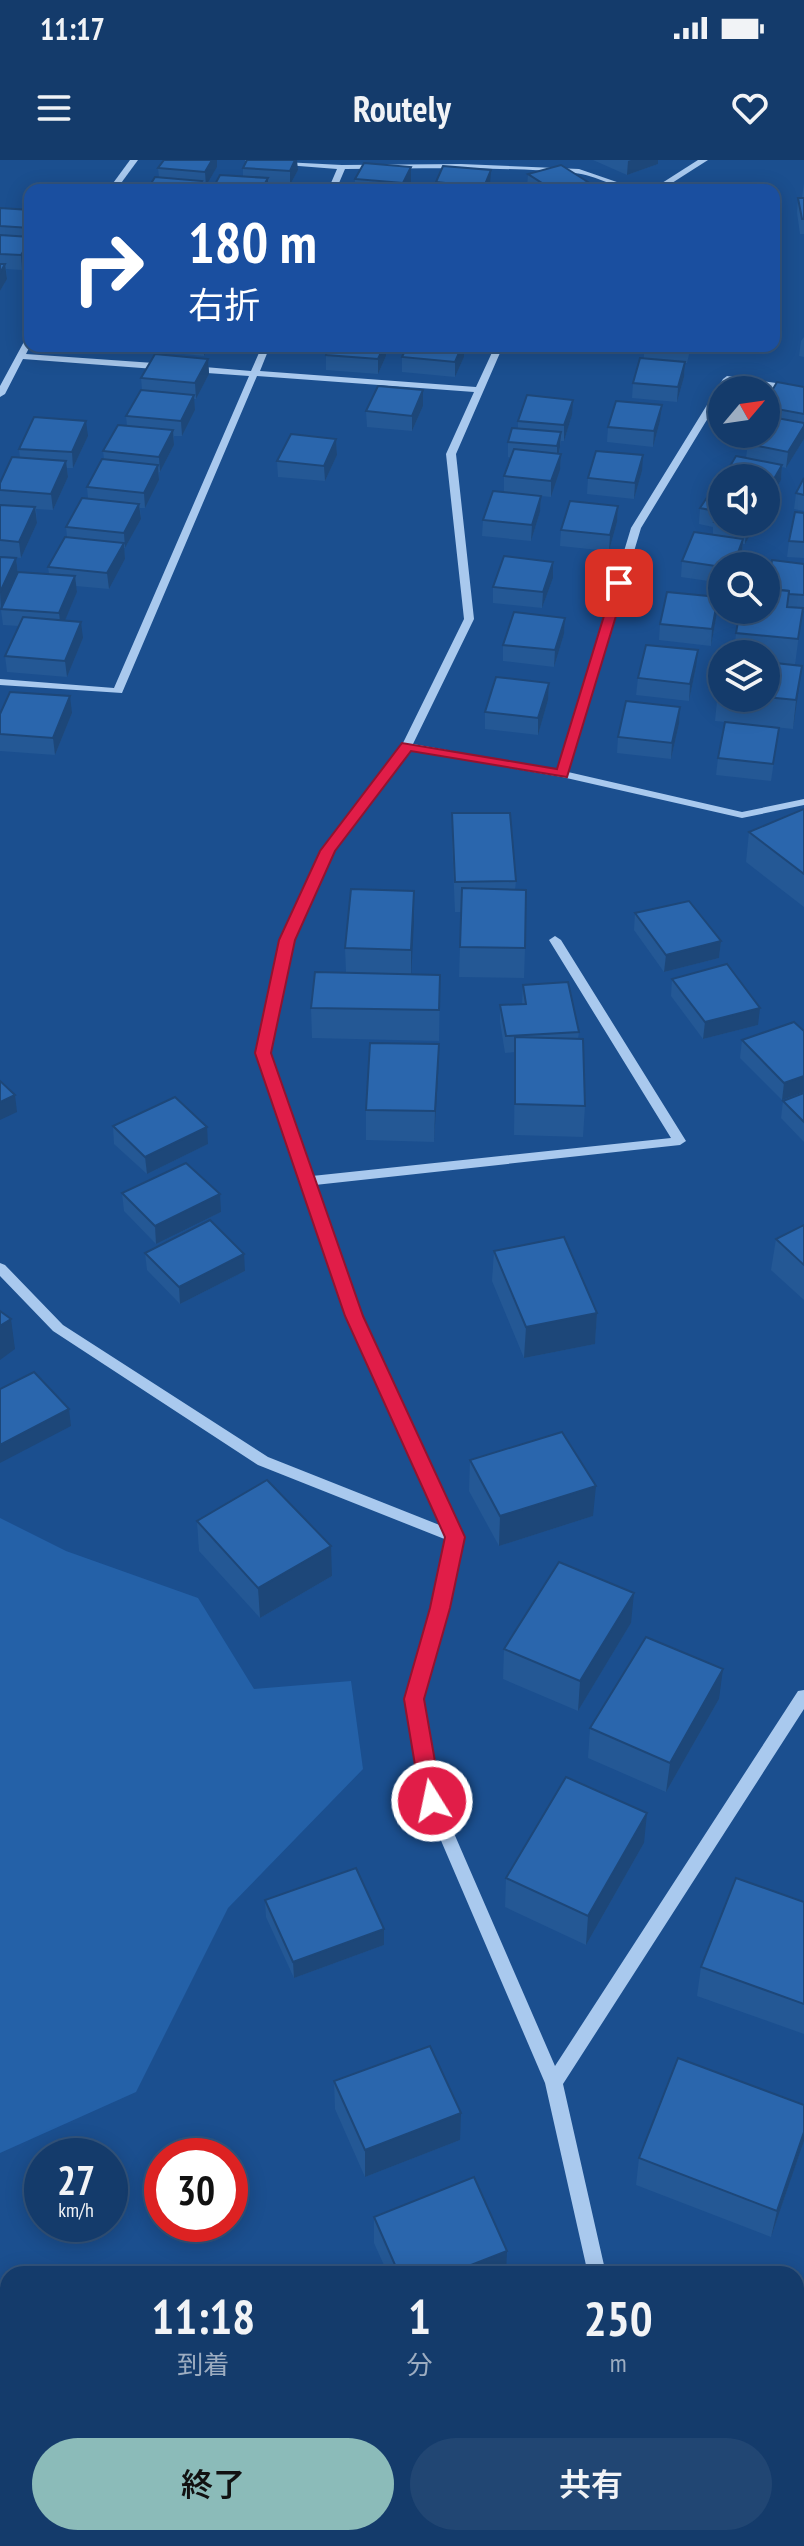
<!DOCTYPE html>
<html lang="ja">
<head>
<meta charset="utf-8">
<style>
  body { margin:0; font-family:"PT Sans Narrow","Noto Sans JP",sans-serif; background:#214673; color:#f1f3f6; height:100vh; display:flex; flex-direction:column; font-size:30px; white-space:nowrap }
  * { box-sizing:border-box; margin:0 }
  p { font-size:26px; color:#9dadc1 }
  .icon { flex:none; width:44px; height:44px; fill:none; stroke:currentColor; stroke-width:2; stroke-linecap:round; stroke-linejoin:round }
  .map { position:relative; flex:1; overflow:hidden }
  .side { position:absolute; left:0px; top:2106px; width:804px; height:280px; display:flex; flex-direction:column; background:#143b6b; border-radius:24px 24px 0 0; box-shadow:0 4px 20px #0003,0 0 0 2px #33557e }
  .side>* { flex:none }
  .banner { position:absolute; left:24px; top:24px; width:756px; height:168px; border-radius:16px; box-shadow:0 4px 20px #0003,0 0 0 2px #33557e; background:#1a4fa0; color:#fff; overflow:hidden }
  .needle { width:52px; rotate:61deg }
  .tools { position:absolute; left:708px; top:216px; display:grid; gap:16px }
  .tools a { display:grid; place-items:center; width:72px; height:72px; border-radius:50%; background:#143b6b; box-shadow:0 4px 20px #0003,0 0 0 2px #33557e; font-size:40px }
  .speed { position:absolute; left:24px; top:1978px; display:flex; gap:16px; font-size:40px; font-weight:700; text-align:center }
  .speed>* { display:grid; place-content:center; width:104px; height:104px; border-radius:50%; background:#143b6b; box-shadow:0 4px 20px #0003,0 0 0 2px #33557e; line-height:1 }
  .speed small { font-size:20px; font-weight:400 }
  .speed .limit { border:12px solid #d22; background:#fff; color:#111 }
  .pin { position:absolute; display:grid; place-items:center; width:68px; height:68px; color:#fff; margin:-34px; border-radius:16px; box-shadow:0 4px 12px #0006 }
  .me { position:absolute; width:88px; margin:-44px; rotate:350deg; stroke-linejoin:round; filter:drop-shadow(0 0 6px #0008) }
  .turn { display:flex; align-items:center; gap:28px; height:168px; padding:0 32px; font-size:36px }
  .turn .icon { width:104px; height:104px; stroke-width:2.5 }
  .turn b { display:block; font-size:56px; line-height:68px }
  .eta { display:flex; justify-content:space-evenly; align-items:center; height:136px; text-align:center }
  .eta b { font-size:48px; font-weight:600; line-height:56px }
  .action { display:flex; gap:16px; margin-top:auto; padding:16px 32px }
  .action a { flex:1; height:92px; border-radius:48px; background:#8bbbb9; color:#111; font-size:32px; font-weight:600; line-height:92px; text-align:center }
  .action a+a { background:#214673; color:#f1f3f6 }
  .status { display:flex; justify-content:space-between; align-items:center; height:56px; padding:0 40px; background:#143b6b; direction:ltr }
  .status svg { height:22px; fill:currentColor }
  header { display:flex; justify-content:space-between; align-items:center; height:104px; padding:0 32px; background:#143b6b; font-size:36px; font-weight:600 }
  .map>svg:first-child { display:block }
  .green { fill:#2461a8 }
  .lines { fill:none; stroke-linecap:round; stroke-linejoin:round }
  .minor { fill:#a9c9ee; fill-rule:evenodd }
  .wall { fill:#245895 }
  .shaded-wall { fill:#1d4779 }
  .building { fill:#2a66ad; stroke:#1d4779; stroke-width:2 }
  .route { fill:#e11d48; stroke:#92132f; stroke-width:2 }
</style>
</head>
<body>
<div class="status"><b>11:17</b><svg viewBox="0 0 49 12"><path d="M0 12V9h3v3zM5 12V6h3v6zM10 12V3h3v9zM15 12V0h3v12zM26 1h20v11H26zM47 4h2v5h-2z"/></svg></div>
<header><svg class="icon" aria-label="menu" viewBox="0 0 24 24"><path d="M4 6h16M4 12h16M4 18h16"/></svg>Routely<svg class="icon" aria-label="heart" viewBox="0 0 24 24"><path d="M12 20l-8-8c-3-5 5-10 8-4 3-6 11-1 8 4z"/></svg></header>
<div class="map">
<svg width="804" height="2386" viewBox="0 0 804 2386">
  <rect width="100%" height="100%" fill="#1b4f8f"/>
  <path class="green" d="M0,1358L66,1391L198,1438L254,1529L351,1521L363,1609L228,1748L136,1932L0,1993Z"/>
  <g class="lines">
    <g class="minor">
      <path d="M130,0H138L116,30H108Z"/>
      <path d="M245,0L342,5L461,4L579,9L640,30C617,30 597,15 574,13C499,6 421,9 345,9L336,30H328L337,9L249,2Z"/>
      <path d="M698,0H708L661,30H651Z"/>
      <path d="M30,175V186L26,194L168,204L172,207L168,210L23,199L5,234L0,237V226L26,178Z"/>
      <path d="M262,186H270L260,211L476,227L495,186H503L456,294L474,459L413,584L558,610L631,368L723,219L727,216L804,227V233L730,222L725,230H722V235L641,368L568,612L742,652L804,639V645L742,658L562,617L410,590L332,692L293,780L269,893L312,1016L671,978L549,780L555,776L561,780L686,981L680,985L315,1025L361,1156L462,1377L448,1448L422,1539L440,1641L555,1906L798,1531L804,1530V1549L563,1924L606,2114H588L545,1923L424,1641L406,1539L432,1448L447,1380L258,1305L53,1171L0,1116V1103L5,1105L63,1165L268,1297L442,1366L347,1156L257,893L281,780L321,691L402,585L464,459L446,294L474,232L257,216L122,533L0,525V519L114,528L249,216L193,212L189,209L193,206L251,211Z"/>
      <path d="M796,2242L804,2246V2266L796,2262Z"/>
      <path d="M14,2378H82L77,2386H9Z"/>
      <path d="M508,2378H528L531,2386H511Z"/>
    </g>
  </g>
  <g class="wall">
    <path d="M164,0H217V7L206,26H202V30H147L159,17L158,8Z"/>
    <path d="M593,0H658V4L627,15Z"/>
    <path d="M411,7V22L406,30H355V19Z"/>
    <path d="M243,8L298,10L290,25L268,24V30H212L243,17Z"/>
    <path d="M528,14L588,30H530L527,28Z"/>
    <path d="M436,22L490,25L488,30H436Z"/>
    <path d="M804,23V74H800L797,53L798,38H802Z"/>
    <path d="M0,48L30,50V98L22,110L6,109L7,119L0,131Z"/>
    <path d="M804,177V197L799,196L801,181Z"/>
    <path d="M152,186H209L204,196L152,191Z"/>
    <path d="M329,186H388L386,190V196L378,214L326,210V195Z"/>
    <path d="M407,186H464V197L455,217L402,212V197Z"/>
    <path d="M644,186H691L687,203H685L684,217L677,242L632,238L633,223L644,198Z"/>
    <path d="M208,199L209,214L196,239H194L195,250L182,276H174V285L160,312H159V320L145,348H140L141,359L125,388H124L125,399L109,429L76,426L77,432L65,460L83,478L67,517L7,512L5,496L19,466L3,465L1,450H0V397L16,398L18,412L49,414L48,407L67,377L66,367L88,338L87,327L104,299L103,291L127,266L126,256L142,230L141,218Z"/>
    <path d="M804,227V279L786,308L782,307L781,320L766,346V318L746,298L747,290L737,288L738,274H766V241Z"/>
    <path d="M662,245L660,261L653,287L607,282L608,267Z"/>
    <path d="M423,246L412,271L367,267L366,251Z"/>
    <path d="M572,255L564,281H561L559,294H561L560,310L551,337L504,332V316L511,298L508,297V282L518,268V261Z"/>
    <path d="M88,276L73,308H67L68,317L53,350L36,349L37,363L21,398L0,396V323L20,298L19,289Z"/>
    <path d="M336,279L337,295L325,321L278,317L277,301Z"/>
    <path d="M642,311L634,339L587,334L588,318Z"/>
    <path d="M804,318V351L794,349L796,333Z"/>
    <path d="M722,320V362H758L745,384H743L742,395L722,406V423L681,417L682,401L713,374V367L699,364L700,348L720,332Z"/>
    <path d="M541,336L540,352L531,381L482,376L483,360Z"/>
    <path d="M618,346L617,362L609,391L560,386L561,370Z"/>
    <path d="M804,353V398L787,397L789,381Z"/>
    <path d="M804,404V451H802L795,505L802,506L793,569L715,561L718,531L722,510V538H766V494H734L736,473Z"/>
    <path d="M553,418L542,448L493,443V427Z"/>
    <path d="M718,437L717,453L711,486L659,480L660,464Z"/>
    <path d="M565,458L564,474L554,507L503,501V485Z"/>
    <path d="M696,507L689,541L636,535L638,518Z"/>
    <path d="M549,523L548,540L538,575L485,569V552Z"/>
    <path d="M680,547L679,564L671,599L617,593L618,577Z"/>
    <path d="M72,553L55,595L0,591V554Z"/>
    <path d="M779,568L771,621L716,615L718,598Z"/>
    <path d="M804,649V747L746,702L749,672Z"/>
    <path d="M452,653L516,721L515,730L525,788L524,818L459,817L461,752H455L452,683Z"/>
    <path d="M414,731L411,814L440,815L439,881L312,878L311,848L346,812L345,788Z"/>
    <path d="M635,753L721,781L719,798L664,812L634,770Z"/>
    <path d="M672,819L758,865L703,879L671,836Z"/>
    <path d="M523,825L579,872L578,879L585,946L583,977L514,975L515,892L505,893L500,862V845L522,844Z"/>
    <path d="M804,871V932L782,940L740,898L742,880Z"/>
    <path d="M439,884L434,982L366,980V950Z"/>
    <path d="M804,933V982L781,958L783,941Z"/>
    <path d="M113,966L208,984L147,1014L114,984Z"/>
    <path d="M122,1033L221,1052L156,1084L124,1051Z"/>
    <path d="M804,1065V1140L771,1110L776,1079Z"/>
    <path d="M494,1091L597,1153L595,1184L524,1198L492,1121Z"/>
    <path d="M145,1093L245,1111L180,1144L147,1110Z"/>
    <path d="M470,1300L593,1356L499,1386L469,1331Z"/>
    <path d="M197,1361L332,1416L260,1458L199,1391Z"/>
    <path d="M631,1463L578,1551L503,1519L504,1489Z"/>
    <path d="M719,1539L666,1632L588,1598L590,1568Z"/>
    <path d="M644,1683L586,1785L505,1747L506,1718Z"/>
    <path d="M265,1740L384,1769V1785L294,1818L266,1757Z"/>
    <path d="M804,1742V1874L697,1836L701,1807Z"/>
    <path d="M334,1921L460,1980L365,2017L335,1949Z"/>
    <path d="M804,1945V1981L771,2077L636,2025L639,1998Z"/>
    <path d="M374,2057L506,2114H388L374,2083Z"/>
  </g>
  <g class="shaded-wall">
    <path d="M212,0H217V7L206,26L205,12Z"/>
    <path d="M295,0H297L298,10L290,25V11Z"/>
    <path d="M631,0H658V4L627,15L628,1Z"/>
    <path d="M411,7V22L406,30H403V23Z"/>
    <path d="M491,10L490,25L488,30H483L484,27Z"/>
    <path d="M268,18V30H261Z"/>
    <path d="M202,21V30H196Z"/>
    <path d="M588,22V30H558Z"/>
    <path d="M30,81V98L22,110L21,95Z"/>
    <path d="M5,104L7,119L0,131V113Z"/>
    <path d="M204,186H209L204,196Z"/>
    <path d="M384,186H386V196L378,214V199Z"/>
    <path d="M462,186H464V197L455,217V202Z"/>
    <path d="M208,199L209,214L196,239L195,223Z"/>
    <path d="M685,202L684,217L677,242L678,227Z"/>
    <path d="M423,230V246L412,271V256Z"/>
    <path d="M194,235L195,250L182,276L181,261Z"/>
    <path d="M573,240L572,255L564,281V265Z"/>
    <path d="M662,245L660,261L653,287L654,271Z"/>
    <path d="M86,261L88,276L73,308L72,292Z"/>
    <path d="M804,266V279L786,308L788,292Z"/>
    <path d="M173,270L174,285L160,312L159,297Z"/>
    <path d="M561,272L560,287L557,301V286Z"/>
    <path d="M336,279L337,295L325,321L324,306Z"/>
    <path d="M561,294L560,310L551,337V321Z"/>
    <path d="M643,295L642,311L634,339L635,323Z"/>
    <path d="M66,301L68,317L53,350L51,334Z"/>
    <path d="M158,305L159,320L145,348L144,333Z"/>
    <path d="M782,305L781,320L766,346L767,331Z"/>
    <path d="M541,336L540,352L531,381L532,365Z"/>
    <path d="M139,344L141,359L125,388L124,373Z"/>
    <path d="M618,346L617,362L609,391L610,375Z"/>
    <path d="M35,347L37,363L21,398L19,382Z"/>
    <path d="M750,362H758L745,384L746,369Z"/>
    <path d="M743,379L742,395L737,406H733Z"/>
    <path d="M124,383L125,399L109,429L107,413Z"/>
    <path d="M16,398L18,414L1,450L0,432Z"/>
    <path d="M553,402V418L542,448L543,432Z"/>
    <path d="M75,416L77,432L61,470L59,453Z"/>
    <path d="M718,437L717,453L711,486L712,469Z"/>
    <path d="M565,458L564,474L554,507L555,490Z"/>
    <path d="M81,462L83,478L67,517L65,501Z"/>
    <path d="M698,490L696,507L689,541L690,524Z"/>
    <path d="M802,506L798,535L793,569L796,540Z"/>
    <path d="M549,523L548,540L538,575V558Z"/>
    <path d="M70,536L72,553L55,595L53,578Z"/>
    <path d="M680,547L679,564L671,599L672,583Z"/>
    <path d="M414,731V761L411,820V790Z"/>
    <path d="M721,781L719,798L664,812L666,795Z"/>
    <path d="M760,848L758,865L703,879L705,862Z"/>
    <path d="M439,884L438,915L434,982L435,951Z"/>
    <path d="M804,916V932L782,940L784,923Z"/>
    <path d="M15,935L17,952L0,960V942Z"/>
    <path d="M207,967L208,984L147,1014L145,997Z"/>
    <path d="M220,1034L221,1052L156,1084L155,1066Z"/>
    <path d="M244,1094L245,1111L180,1144L179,1127Z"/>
    <path d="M597,1153L595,1184L524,1198L526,1167Z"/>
    <path d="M11,1159L15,1189L0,1200V1166Z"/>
    <path d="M69,1249L71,1266L0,1303V1285Z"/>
    <path d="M596,1326L593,1356L499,1386L500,1356Z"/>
    <path d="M331,1386L332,1416L260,1458L258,1428Z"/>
    <path d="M634,1433L631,1463L578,1551L580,1521Z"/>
    <path d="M723,1509L719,1539L666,1632L670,1603Z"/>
    <path d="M647,1653L644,1683L586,1785L588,1756Z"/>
    <path d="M384,1769V1785L294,1818L293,1802Z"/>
    <path d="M461,1953L460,1980L365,2017V1990Z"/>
    <path d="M804,1972V1981L771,2077L777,2051Z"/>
    <path d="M507,2091L506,2114H448Z"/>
    <path d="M0,2131L8,2195V2244L0,2246Z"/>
  </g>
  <g class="building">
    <path d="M164,0H212L205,12L158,8Z"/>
    <path d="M247,0H295L290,11L243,8Z"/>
    <path d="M364,3L411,7L403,23L355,19Z"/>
    <path d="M561,5L588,22L558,30H553L528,14Z"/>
    <path d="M443,6L491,10L484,27L436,22Z"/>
    <path d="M220,15L268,18L261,30H212Z"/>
    <path d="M155,17L202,21L196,30H147Z"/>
    <path d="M798,38H804V59H802Z"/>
    <path d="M0,48L30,50V68L0,66Z"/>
    <path d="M0,75L30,77V81L21,95L0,94Z"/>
    <path d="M0,104H5L0,113Z"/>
    <path d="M329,186H384L378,199L326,195Z"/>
    <path d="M407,186H462L455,202L402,197Z"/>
    <path d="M660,186H689V188Z"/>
    <path d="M155,194L208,199L195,223L141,218Z"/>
    <path d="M640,198L685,202L678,227L633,223Z"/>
    <path d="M777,222L804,227V254L766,247V241Z"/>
    <path d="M378,226L423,230L412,256L366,251Z"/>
    <path d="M141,230L194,235L181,261L126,256Z"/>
    <path d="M527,235L573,240L564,265L518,261Z"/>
    <path d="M616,241L662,245L654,271L608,267Z"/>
    <path d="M766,256L804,263V266L788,292L748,284L754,275L749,274H766Z"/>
    <path d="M34,257L86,261L72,292L19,289Z"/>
    <path d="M118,265L173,270L159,297L103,291Z"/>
    <path d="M512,268L561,272L557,286L508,282Z"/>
    <path d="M291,274L336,279L324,306L277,301Z"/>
    <path d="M514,289L561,294L551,321L504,316Z"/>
    <path d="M596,291L643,295L635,323L588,318Z"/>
    <path d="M736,296L782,305L767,331H766V318H723Z"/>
    <path d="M12,297L66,301L51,334L0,330V323Z"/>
    <path d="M102,299L158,305L144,333L87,327Z"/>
    <path d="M804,318V335L796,333Z"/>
    <path d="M712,330L722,332V362H750L746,369L714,362L720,352L700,348Z"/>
    <path d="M493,331L541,336L532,365L483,360Z"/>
    <path d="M82,338L139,344L124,373L66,367Z"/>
    <path d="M570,341L618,346L610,375L561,370Z"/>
    <path d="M0,345L35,347L19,382L0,380Z"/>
    <path d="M795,352L804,353V382L789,381Z"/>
    <path d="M694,372L743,379L733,406L722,407L682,401Z"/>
    <path d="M65,377L124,383L107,413L48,407Z"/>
    <path d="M504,396L553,402L543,432L493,427Z"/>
    <path d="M0,397L16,398L0,432Z"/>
    <path d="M772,400L804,404V435L789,434V431L767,429Z"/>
    <path d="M18,412L75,416L59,453L1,449Z"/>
    <path d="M766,429L789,431L787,447L803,448L798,479L736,473L740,450H766Z"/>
    <path d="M667,432L718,437L712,469L660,464Z"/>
    <path d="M514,452L565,458L555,490L503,485Z"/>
    <path d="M23,457L81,462L65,501L5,496Z"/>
    <path d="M646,485L698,490L690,524L638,518Z"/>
    <path d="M766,502L802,506L796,540L766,537Z"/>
    <path d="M722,510V532L718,531Z"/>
    <path d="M496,517L549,523L538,558L485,552Z"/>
    <path d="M10,532L70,536L53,578L0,574V554Z"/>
    <path d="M626,541L680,547L672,583L618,577Z"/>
    <path d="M725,562L779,568L773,604L718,598Z"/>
    <path d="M804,649V714L749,672Z"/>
    <path d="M452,653H510L516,721L455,722Z"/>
    <path d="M462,728L526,730L525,788L460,787Z"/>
    <path d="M351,729L414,731L411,790L345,788Z"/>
    <path d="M689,741L721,781L666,795L635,753Z"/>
    <path d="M727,804L760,848L705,862L672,819Z"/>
    <path d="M315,812L440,815L439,850L311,848Z"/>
    <path d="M568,822L579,872L506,876L500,845L526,844L523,825Z"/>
    <path d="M794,862L804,871V916L784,923L742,880Z"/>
    <path d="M515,877L583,879L585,946L515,944Z"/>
    <path d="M370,883L439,884L435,951L366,950Z"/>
    <path d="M0,921L15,935L0,942Z"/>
    <path d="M804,933V962L783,941Z"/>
    <path d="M175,937L207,967L145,997L113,966Z"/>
    <path d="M186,1003L220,1034L155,1066L122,1033Z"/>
    <path d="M210,1060L244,1094L179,1127L145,1093Z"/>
    <path d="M804,1065V1105L776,1079Z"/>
    <path d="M564,1077L597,1153L526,1167L494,1091Z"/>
    <path d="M0,1151L11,1159L0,1166Z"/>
    <path d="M34,1212L69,1249L0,1285V1229Z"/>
    <path d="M562,1272L596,1326L500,1356L470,1300Z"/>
    <path d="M267,1320L331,1386L258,1428L197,1361Z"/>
    <path d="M559,1402L634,1433L580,1521L504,1489Z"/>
    <path d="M646,1477L723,1509L670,1603L590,1568Z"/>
    <path d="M566,1617L647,1653L588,1756L506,1718Z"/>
    <path d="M356,1708L384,1769L293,1802L265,1740Z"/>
    <path d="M736,1718L804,1742V1844L701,1807Z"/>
    <path d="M430,1886L461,1953L365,1990L334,1921Z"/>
    <path d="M678,1898L804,1945V1972L777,2051L639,1998Z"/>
    <path d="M474,2017L507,2091L448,2114H399L374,2057Z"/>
    <path d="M0,2157L8,2218L0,2219Z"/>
    <path d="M796,2307L804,2313V2386H712L716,2378H796Z"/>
  </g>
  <path class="route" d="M615,420L626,423L567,617L411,591L335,691L295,780L271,893L363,1156L465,1377L450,1448L424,1539L442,1641L439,1647L432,1650L424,1647L421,1641L404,1539L430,1448L445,1377L345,1156L255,893L279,780L320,691L402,583L557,609Z"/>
</svg>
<div class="tools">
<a><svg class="needle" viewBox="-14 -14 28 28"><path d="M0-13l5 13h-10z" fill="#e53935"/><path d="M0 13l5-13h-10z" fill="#9dadc1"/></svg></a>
<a><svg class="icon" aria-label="sound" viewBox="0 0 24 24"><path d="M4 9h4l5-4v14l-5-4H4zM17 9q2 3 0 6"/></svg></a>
<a><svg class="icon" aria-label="search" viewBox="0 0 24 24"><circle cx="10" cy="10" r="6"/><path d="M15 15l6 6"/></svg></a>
<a><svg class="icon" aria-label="layers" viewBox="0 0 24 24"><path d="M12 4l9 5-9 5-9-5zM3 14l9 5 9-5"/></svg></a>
</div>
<div class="speed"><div>27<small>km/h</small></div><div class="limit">30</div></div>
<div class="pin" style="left:619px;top:423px;background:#d93025"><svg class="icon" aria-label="arrive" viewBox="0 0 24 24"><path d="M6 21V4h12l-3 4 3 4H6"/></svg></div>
<svg class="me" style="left:432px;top:1641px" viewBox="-20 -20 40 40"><circle r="17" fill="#e11d48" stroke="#fff" stroke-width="3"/><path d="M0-11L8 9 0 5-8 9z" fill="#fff"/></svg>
<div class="banner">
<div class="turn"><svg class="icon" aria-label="right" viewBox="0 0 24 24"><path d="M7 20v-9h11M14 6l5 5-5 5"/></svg><div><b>180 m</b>右折</div></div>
</div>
<section class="side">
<div class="eta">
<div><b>11:18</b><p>到着</p></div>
<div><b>1</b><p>分</p></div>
<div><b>250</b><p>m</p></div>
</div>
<div class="action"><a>終了</a><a>共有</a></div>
</section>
</div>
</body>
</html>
